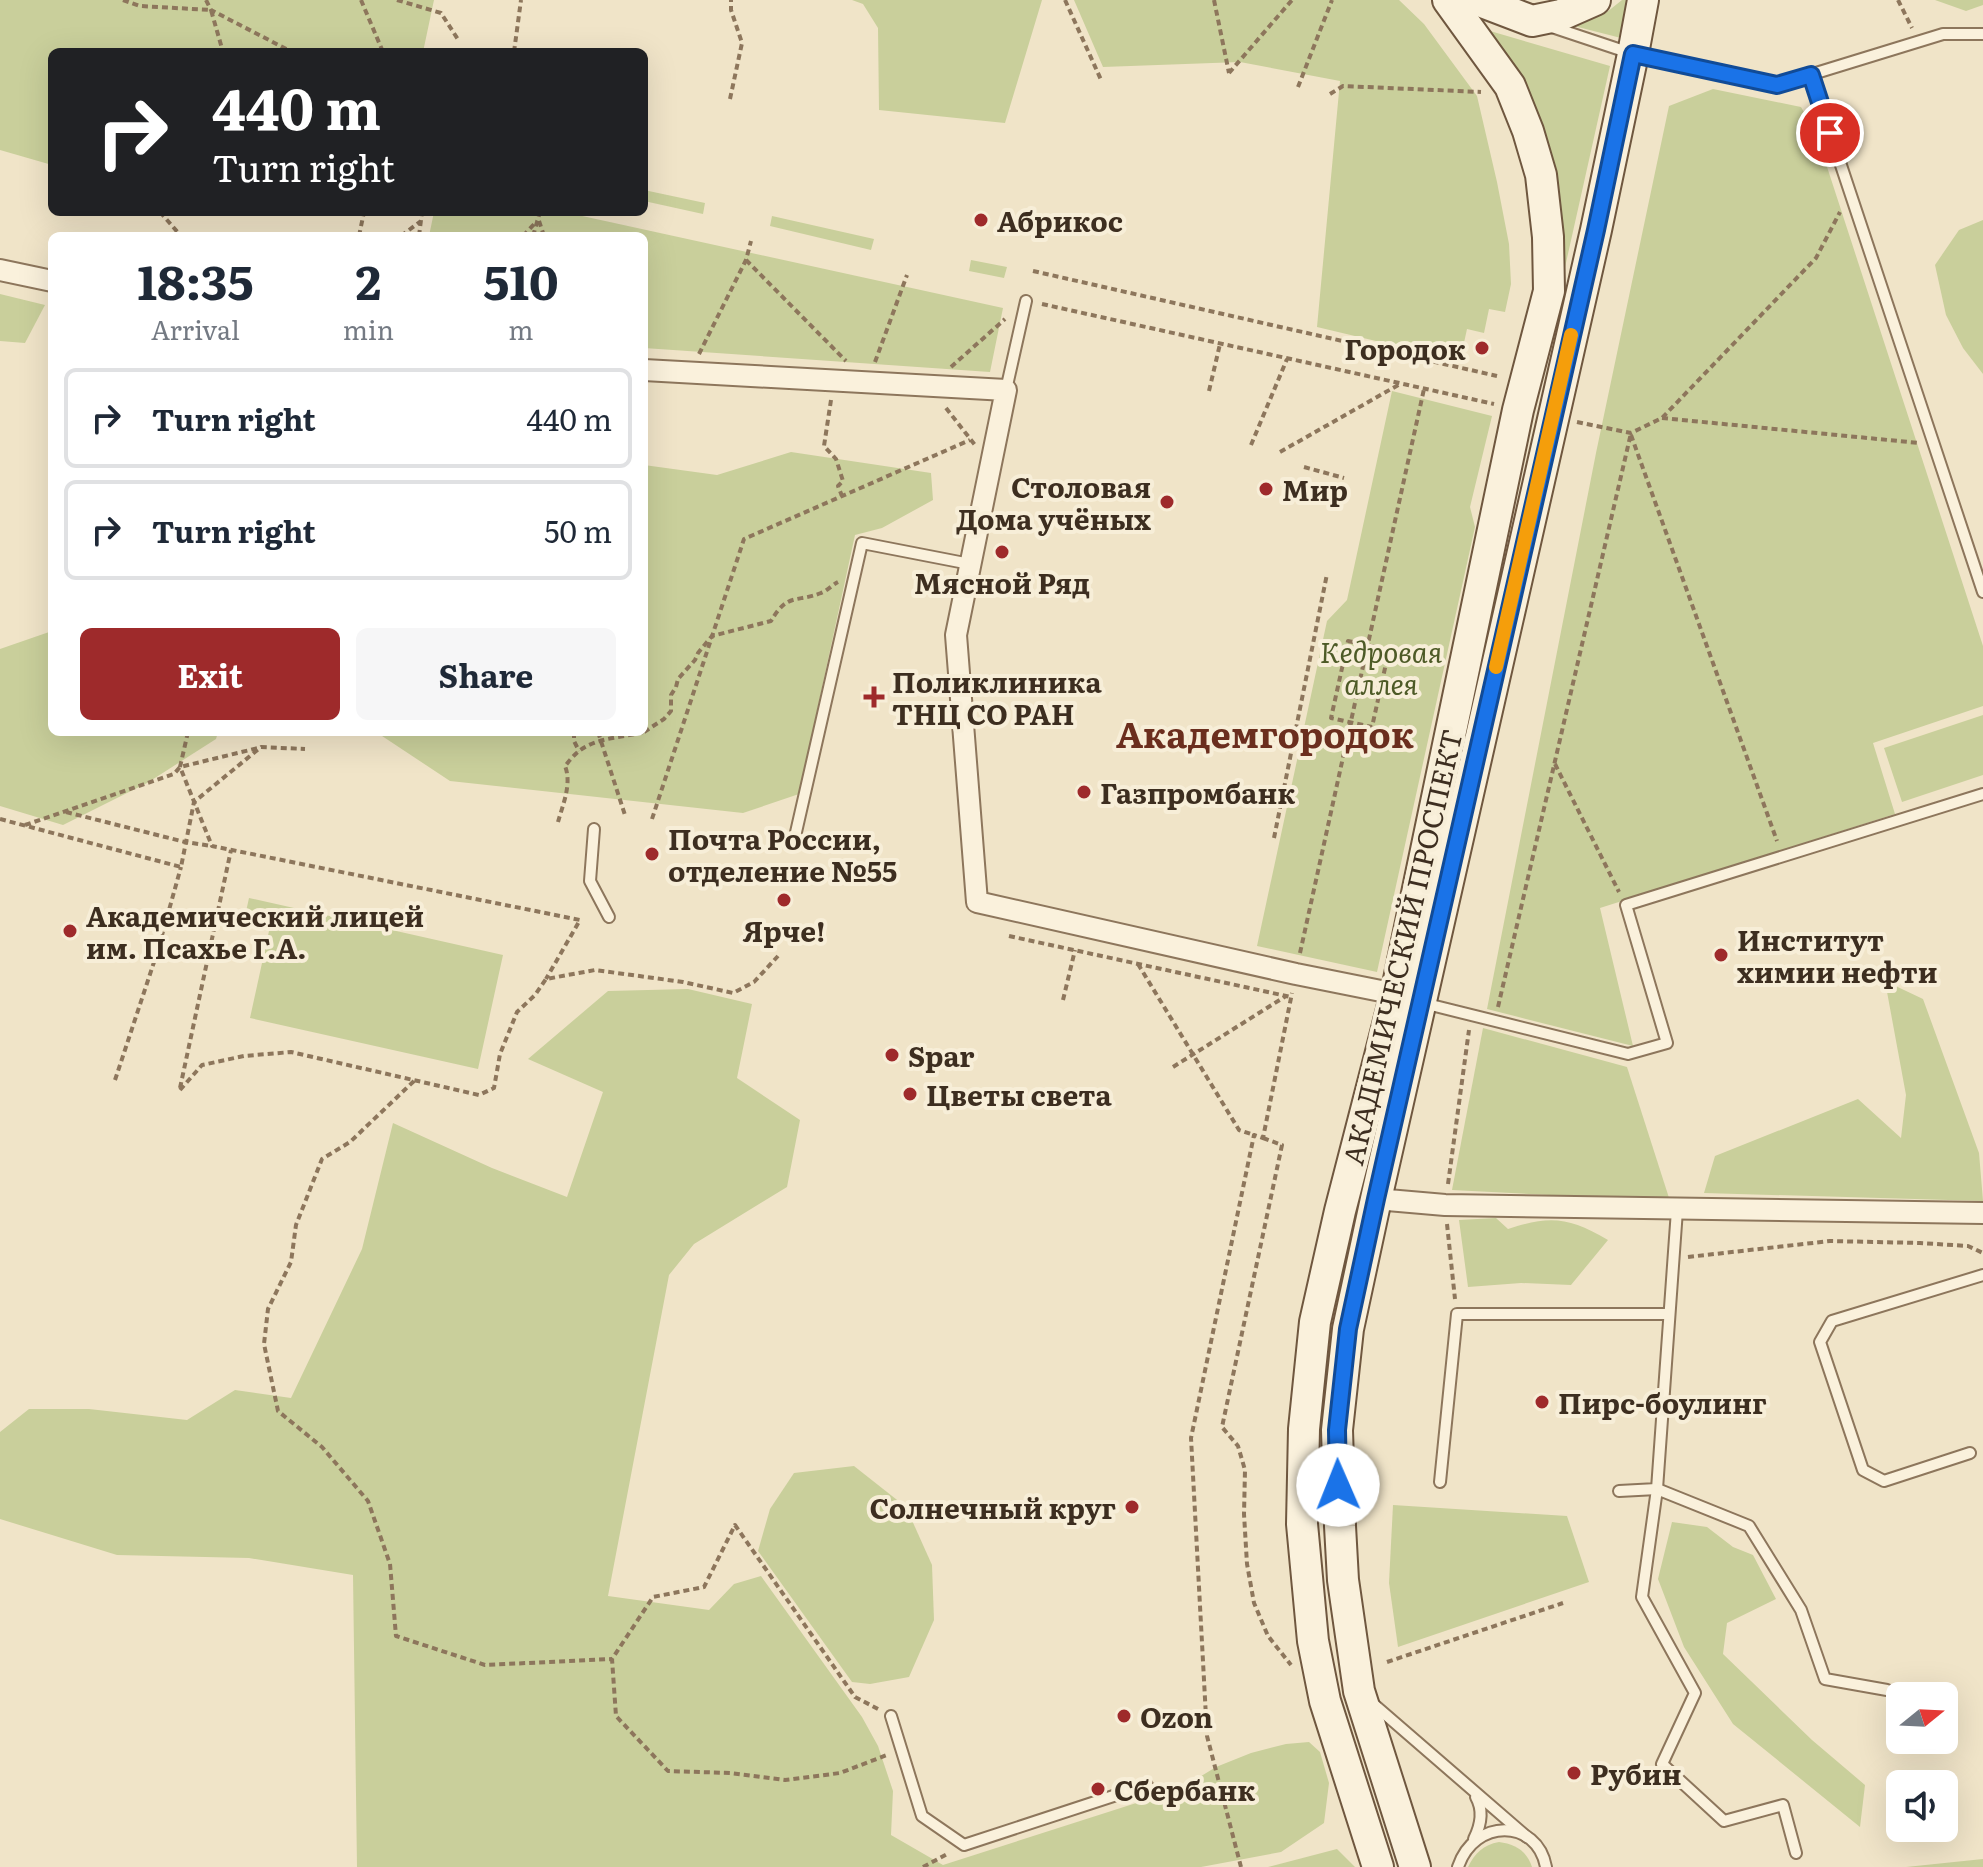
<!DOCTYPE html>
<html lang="en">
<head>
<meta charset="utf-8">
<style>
  body { margin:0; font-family:Literata,serif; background:#f6f6f7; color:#1f2937; height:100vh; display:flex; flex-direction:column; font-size:30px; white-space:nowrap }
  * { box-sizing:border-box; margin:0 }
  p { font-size:26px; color:#747a83 }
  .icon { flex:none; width:44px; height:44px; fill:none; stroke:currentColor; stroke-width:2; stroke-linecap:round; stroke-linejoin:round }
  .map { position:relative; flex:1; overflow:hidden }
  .details { position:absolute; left:48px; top:232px; width:600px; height:504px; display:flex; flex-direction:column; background:#fff; border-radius:12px; box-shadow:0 8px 32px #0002 }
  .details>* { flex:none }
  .top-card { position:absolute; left:48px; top:48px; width:600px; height:168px; border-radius:12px; box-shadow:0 8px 32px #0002; background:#202124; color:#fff; overflow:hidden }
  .needle { width:52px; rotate:72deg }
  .controls { position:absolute; left:1886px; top:1682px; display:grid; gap:16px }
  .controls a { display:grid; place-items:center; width:72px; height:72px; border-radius:12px; background:#fff; box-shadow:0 8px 32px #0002; font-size:40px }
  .pin { position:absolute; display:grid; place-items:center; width:68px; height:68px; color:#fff; margin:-34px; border:4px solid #fff; border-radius:50%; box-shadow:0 2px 8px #0007 }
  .me { position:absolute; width:88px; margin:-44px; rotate:359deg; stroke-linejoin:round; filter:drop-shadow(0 0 6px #0008) }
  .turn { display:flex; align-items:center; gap:28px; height:168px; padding:0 32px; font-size:36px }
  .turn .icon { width:104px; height:104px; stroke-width:2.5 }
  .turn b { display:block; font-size:56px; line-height:68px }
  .eta { display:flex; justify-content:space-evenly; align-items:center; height:136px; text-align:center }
  .eta b { font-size:48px; font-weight:700; line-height:56px }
  .primary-button { display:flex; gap:16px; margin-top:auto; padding:16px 32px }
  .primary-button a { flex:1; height:92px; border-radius:12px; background:#9e2a2b; color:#fff; font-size:32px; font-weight:700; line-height:92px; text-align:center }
  .primary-button a+a { background:#f6f6f7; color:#1f2937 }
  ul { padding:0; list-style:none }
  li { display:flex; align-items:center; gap:24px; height:100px; margin:0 16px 12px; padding:0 16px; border:4px solid #e0e1e3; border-radius:12px }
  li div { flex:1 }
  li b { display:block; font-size:30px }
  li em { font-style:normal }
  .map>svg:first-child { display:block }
  .green { fill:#c9cf9b }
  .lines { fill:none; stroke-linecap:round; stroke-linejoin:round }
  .service-casing { stroke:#8d765c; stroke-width:14 }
  .minor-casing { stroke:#8d765c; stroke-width:24 }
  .secondary-casing { stroke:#6f573f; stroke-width:34 }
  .path { stroke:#8d765c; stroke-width:4; stroke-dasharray:6 4; stroke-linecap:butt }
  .service { stroke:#faf1dc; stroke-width:10 }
  .minor { stroke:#faf1dc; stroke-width:20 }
  .secondary { stroke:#faf1dc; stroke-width:30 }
  .route-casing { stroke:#114b97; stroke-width:20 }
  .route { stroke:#1a73e8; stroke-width:14 }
  .slow { stroke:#f59e0b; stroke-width:14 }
  .poi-dot { fill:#9e2a2b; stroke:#f7eed8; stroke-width:3 }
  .labels { text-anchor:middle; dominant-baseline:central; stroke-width:8; stroke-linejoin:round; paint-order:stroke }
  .poi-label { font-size:28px; font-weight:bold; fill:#3d2e20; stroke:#f7eed8; text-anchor:start }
  .park-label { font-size:28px; font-style:italic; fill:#4d5a26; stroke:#f7eed8 }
  .street-label { font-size:28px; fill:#3d2e20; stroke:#f7eed8 }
  .district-label { font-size:36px; font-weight:bold; fill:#6b2e1e; stroke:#f7eed8 }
</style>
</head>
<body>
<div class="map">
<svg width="1983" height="1867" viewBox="0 0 1983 1867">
  <rect width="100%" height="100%" fill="#f0e4c8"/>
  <g class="green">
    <path d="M0,0H434L423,52H52V165L0,150Z"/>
    <path d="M852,0H1042L1005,123L879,110L878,28L863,4Z"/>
    <path d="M1074,0H1399L1424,24L1477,96L1497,182L1509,244L1511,284L1505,312L1489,309L1484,333L1467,329L1460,361L1317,327L1340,81L1240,62L1103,67Z"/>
    <path d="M1622,0H1629L1621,38L1574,26L1607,12Z"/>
    <path d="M1935,0H1983V5L1966,11Z"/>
    <path d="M1473,26L1610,66L1413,947L1551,300L1548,203Z"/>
    <path d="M1713,89L1801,107L1816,133L1983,646V706L1873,743L1895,814L1600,908L1633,1046L1487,1009L1596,453L1669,106Z"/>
    <path d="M644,190L705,203L703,214L644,201Z"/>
    <path d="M434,212H564L1003,308L990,372L644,348V236H429Z"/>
    <path d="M772,216L874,239L871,250L770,226Z"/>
    <path d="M1983,220V374L1963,348L1946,315L1935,265L1959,230Z"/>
    <path d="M971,260L1007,267L1004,278L969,271Z"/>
    <path d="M0,294L45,305L25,343L0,341Z"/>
    <path d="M1392,391L1492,416L1470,507L1475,527L1377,972L1257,946L1327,621L1347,600Z"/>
    <path d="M791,452L931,473L933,500L882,528L855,535L799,794L743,813L450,781L376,732H644V465L717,475Z"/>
    <path d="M52,631V732H218L216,739L147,783L63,825L0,806V649Z"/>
    <path d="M1983,715V775L1902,802L1884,748Z"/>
    <path d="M249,898L503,955L478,1069L250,1018L269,931L243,925Z"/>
    <path d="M1885,981L1923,999L1979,1153L1983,1201L1704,1193L1715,1156L1858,1099L1901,1138L1906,1095Z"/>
    <path d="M688,989L752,1004L737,1078L800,1120L787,1187L694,1244L669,1275L608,1596L709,1610L734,1584L761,1576L862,1717L878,1746L893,1791L891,1835L943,1865L1180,1789L1216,1767L1251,1753L1286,1744L1309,1742L1320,1752L1329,1783L1324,1823L1281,1852L1201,1867H357L353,1575L249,1558L117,1555L0,1519V1432L29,1409H89L187,1420L235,1390L291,1398L362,1249L393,1123L492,1168L567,1197L603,1092L528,1059L608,991Z"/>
    <path d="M1483,1028L1627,1067L1670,1201L1452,1190Z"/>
    <path d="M1496,1218L1508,1229C1550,1215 1569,1217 1608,1240L1571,1285L1521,1283L1468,1287L1459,1220Z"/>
    <path d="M854,1466L906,1507L932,1565L934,1620L909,1677L870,1684L852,1682L758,1551L770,1509L794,1473Z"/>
    <path d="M1393,1505L1567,1516L1589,1582L1398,1647L1389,1583Z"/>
    <path d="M1672,1522L1707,1527L1733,1547L1753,1555L1776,1599L1727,1623L1723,1654L1812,1740L1865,1785L1860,1827L1733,1724L1684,1647L1658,1579Z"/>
    <path d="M1499,1842C1515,1844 1527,1851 1532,1867H1468C1475,1853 1483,1845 1499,1842Z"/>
    <path d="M1337,1849L1355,1867H1268Z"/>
    <path d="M1983,1859V1867H1906Z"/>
  </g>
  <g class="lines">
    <g class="service-casing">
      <g id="service">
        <path d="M1549,26L1633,54L1777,85L1943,34H1983"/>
        <path d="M1811,75L1983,592"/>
        <path d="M1006,390L1026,301"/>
        <path d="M594,829L590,881L609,917"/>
        <path d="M794,841L862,543L970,564"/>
        <path d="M1423,1003L1628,1054L1667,1043L1626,905L1983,794"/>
        <path d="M1970,1453L1884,1481L1863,1470L1820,1342L1832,1321L1983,1275"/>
        <path d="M1440,1482L1457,1314H1669"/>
        <path d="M1619,1491L1657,1489L1677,1210"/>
        <path d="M1371,1702L1527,1837"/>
        <path d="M891,1716L922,1816L964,1845L1147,1785"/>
        <path d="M1474,1839C1481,1825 1484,1811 1476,1797"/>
        <path d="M1796,1853L1783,1805L1724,1821L1662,1764L1695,1693L1642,1597L1657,1489L1749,1526L1801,1610L1825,1679L1887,1690"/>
        <path d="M1458,1867C1474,1818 1537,1818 1546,1867"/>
      </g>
    </g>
    <g class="minor-casing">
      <g id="minor">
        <path d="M0,270L52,281"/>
        <path d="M644,370L1006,390L956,635L977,902L1296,974L1396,994"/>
        <path d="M1376,1199L1445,1205L1983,1213"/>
      </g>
    </g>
    <g class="secondary-casing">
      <g id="secondary">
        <path d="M1477,0L1532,21L1561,15L1595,0"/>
        <path d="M1378,1867L1325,1701L1313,1641L1302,1524L1304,1429L1315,1322L1340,1211L1396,994L1518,410L1549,291L1548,237L1541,175L1528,131L1510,86L1448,0"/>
        <path d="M1415,1867L1359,1691L1343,1580L1340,1526L1337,1430L1348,1329L1376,1199L1596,230L1633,54L1643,0"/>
      </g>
    </g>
    <g class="path">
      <path d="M123,0L140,6L211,10L223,52"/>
      <path d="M206,0L211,10L292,52"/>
      <path d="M361,0L383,52"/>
      <path d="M397,0L441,13L459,41"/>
      <path d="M1065,0L1102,82"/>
      <path d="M1214,0L1229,73"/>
      <path d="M1898,0L1912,28"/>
      <path d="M514,52L521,0"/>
      <path d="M1229,73L1292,0"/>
      <path d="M1298,87L1332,0"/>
      <path d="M1330,94L1343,86L1481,92"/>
      <path d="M730,99L742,43L731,10V0"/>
      <path d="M160,212L181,236"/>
      <path d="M221,213L222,212"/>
      <path d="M539,221L544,236"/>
      <path d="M359,236L364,212"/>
      <path d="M401,236L421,221"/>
      <path d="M419,236L422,212"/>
      <path d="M523,236L537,221"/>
      <path d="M533,236L540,212"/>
      <path d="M746,260L846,361"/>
      <path d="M1033,271L1497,376"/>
      <path d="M1042,304L1494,404"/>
      <path d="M699,354L746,260L751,241"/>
      <path d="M875,362L907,275"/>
      <path d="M951,367L1005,319"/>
      <path d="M1209,391L1220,344"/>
      <path d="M831,400L824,446L836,459L843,481L838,486L842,496"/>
      <path d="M946,408L975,445"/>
      <path d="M1662,418L1919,443"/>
      <path d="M1577,422L1631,433L1662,418L1816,258L1840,212"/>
      <path d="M1631,435L1777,841"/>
      <path d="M1251,445L1287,359"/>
      <path d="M1280,452L1400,384"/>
      <path d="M1304,467L1344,478"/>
      <path d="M1348,641L1389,650L1372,727L1331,718Z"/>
      <path d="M188,732L180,767L212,846L580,920L546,979"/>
      <path d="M574,732V741L579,751"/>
      <path d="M598,732L625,815"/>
      <path d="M644,732L664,719L671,711V695L676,687L678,679L695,660L698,653L712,636L771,621C788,592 796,603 821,593C827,591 832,585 838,582"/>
      <path d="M1555,764L1619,892"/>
      <path d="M66,812L185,842L212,846"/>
      <path d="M0,819L181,867L194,802L261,747L305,749"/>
      <path d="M652,819L744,539L970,440"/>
      <path d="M558,822C563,804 572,784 565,766C569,761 574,755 579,751C597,737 622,738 643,732"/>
      <path d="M25,825L174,774L180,767L258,748"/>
      <path d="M1274,838L1327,574"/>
      <path d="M1009,936L1291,997"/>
      <path d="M1300,953L1424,389"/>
      <path d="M1138,964L1239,1130L1254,1135"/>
      <path d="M1063,1000L1075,950"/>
      <path d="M1498,1007L1631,433"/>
      <path d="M1173,1067L1286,996"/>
      <path d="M115,1080L157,953L181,867"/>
      <path d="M414,1081L350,1142L322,1159L296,1225L291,1262L268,1309L264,1344L278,1411L322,1447L368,1501L390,1564L396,1636L485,1665L612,1659"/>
      <path d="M180,1088L231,850"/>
      <path d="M180,1090L202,1065L244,1056L291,1052L479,1095L494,1088L500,1054L517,1012L535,995L546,979L595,970L683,982L733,993L754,982L778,956"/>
      <path d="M1263,1138L1282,1145L1222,1427L1238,1446L1245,1470L1244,1514L1247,1564L1254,1603L1268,1636L1291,1665"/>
      <path d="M1448,1184L1469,1030"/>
      <path d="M1447,1224L1455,1299"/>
      <path d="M1688,1257L1830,1241L1920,1243L1968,1246L1983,1253"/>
      <path d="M1387,1662L1563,1603"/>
      <path d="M878,1709L855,1697L735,1525L704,1587L653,1597L612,1659L616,1716L668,1771L730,1773L785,1780L840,1773L887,1755"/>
      <path d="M923,1867L949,1853"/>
      <path d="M1241,1867L1207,1736L1191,1438L1254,1135L1263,1138L1292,993"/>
    </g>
    <use href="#service" class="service"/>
    <use href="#minor" class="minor"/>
    <use href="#secondary" class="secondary"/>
  </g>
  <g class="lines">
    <g class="route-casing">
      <path id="route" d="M1338,1485L1337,1430L1348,1329L1376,1199L1596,230L1633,54L1777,85L1811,75L1830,133"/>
    </g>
    <use href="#route" class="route"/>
    <path class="slow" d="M1496,667L1571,335"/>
  </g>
  <g class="poi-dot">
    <circle cx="981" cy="220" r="8"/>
    <circle cx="1482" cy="348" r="8"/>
    <circle cx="1266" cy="489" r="8"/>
    <circle cx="1167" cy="502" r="8"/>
    <circle cx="1002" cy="552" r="8"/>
    <path d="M870 685h8v8h8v8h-8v8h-8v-8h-8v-8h8z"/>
    <circle cx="1084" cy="792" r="8"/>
    <circle cx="652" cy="854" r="8"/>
    <circle cx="784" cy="900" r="8"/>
    <circle cx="70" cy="931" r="8"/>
    <circle cx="1721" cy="955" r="8"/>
    <circle cx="892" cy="1055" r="8"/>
    <circle cx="910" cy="1094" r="8"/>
    <circle cx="1542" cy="1402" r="8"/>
    <circle cx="1132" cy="1507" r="8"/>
    <circle cx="1124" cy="1716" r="8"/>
    <circle cx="1574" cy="1773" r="8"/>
    <circle cx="1098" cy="1789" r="8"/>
  </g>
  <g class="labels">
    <g class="poi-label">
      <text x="997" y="220">Абрикос</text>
      <text x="1466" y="348" text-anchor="end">Городок</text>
      <text x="1151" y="486" text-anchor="end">Столовая<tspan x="1151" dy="32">Дома учёных</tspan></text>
      <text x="1282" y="489">Мир</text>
      <text x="1002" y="582" text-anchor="middle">Мясной Ряд</text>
      <text x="892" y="681">Поликлиника<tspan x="892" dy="32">ТНЦ СО РАН</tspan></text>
      <text x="1100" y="792">Газпромбанк</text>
      <text x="668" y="838">Почта России,<tspan x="668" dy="32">отделение №55</tspan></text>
      <text x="86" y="915">Академический лицей<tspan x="86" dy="32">им. Псахье Г.А.</tspan></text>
      <text x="784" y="930" text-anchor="middle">Ярче!</text>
      <text x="1737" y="939">Институт<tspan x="1737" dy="32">химии нефти</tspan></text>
      <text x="908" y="1055">Spar</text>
      <text x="926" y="1094">Цветы света</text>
      <text x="1558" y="1402">Пирс-боулинг</text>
      <text x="1116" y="1507" text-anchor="end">Солнечный круг</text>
      <text x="1140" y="1716">Ozon</text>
      <text x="1590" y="1773">Рубин</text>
      <text x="1114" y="1789">Сбербанк</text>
    </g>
    <g class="park-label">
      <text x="1381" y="651">Кедровая<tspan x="1381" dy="32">аллея</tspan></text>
    </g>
    <g class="street-label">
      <text transform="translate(1401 947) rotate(-77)">АКАДЕМИЧЕСКИЙ ПРОСПЕКТ</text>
    </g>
    <g class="district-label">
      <text x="1265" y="732">Академгородок</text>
    </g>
  </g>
</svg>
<div class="controls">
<a><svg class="needle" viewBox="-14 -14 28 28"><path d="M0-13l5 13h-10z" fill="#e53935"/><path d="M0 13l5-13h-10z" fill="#747a83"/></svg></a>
<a><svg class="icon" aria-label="sound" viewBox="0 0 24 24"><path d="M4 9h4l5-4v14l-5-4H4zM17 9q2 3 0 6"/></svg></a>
</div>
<div class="pin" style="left:1830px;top:133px;background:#d93025"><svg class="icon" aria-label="arrive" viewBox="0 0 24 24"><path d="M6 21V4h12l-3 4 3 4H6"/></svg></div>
<svg class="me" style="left:1338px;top:1485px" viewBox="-20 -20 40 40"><circle r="19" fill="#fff"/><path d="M0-13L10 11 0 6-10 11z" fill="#1a73e8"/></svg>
<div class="top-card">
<div class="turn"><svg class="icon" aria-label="right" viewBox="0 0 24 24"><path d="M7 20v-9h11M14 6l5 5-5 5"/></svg><div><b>440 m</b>Turn right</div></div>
</div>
<section class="details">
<div class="eta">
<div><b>18:35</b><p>Arrival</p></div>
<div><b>2</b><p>min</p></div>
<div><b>510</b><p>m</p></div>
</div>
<ul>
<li><svg class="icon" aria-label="right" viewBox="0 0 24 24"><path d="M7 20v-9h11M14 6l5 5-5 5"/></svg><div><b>Turn right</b></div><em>440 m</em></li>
<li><svg class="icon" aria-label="right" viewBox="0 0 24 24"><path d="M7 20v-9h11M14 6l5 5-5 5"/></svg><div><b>Turn right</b></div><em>50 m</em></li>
</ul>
<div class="primary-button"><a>Exit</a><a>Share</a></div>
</section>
</div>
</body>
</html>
